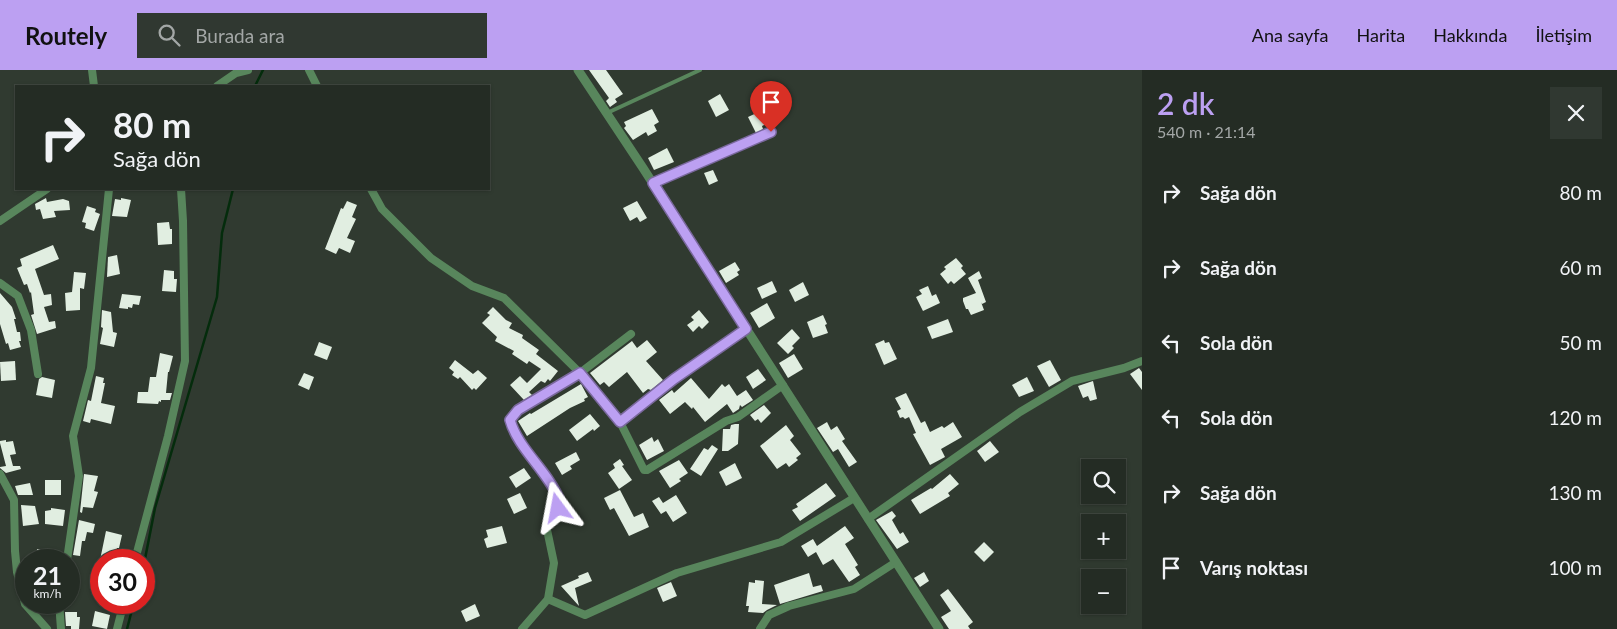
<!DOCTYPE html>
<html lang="tr">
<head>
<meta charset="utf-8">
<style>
  body { margin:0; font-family:Lato,sans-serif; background:#303831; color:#f1f3f6; height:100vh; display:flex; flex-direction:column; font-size:19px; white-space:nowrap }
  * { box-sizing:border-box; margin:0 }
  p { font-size:16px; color:#a3a7a6 }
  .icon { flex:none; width:28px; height:28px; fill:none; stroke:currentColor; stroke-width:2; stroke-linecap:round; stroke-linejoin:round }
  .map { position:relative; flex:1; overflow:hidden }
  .drawer { display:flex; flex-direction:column; background:#242c24; width:475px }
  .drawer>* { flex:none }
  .hud { position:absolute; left:15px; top:15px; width:475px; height:105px; border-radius:0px; box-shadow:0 1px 4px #0004,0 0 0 1px #414841; background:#242c24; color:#f1f3f6; overflow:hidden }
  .fabs { position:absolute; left:1081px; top:389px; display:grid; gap:10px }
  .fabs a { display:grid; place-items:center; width:45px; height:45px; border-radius:0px; background:#242c24; box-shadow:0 1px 4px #0004,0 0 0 1px #414841; font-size:25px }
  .speed { position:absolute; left:15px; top:479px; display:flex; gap:10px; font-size:25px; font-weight:700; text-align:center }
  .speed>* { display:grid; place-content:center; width:65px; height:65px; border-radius:50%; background:#242c24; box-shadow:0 1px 4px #0004,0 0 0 1px #414841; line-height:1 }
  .speed small { font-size:12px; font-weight:400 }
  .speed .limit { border:8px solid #d22; background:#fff; color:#111 }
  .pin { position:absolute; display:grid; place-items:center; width:42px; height:42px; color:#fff; margin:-51px -21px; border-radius:50% 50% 50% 0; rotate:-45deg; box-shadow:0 0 5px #0007 }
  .pin .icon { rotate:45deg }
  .me { position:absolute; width:55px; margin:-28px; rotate:347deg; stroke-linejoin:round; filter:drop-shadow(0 0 4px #0008) }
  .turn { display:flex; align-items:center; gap:18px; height:105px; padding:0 15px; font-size:22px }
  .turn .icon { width:65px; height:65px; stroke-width:2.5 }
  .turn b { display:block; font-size:35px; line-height:42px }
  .round { display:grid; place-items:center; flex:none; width:52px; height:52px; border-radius:0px; background:#303831 }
  .summary { display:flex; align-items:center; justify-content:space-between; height:85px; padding:0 15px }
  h1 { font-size:30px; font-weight:600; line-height:38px; color:#bca0f2 }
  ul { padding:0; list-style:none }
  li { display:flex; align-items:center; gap:15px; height:75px; padding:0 15px }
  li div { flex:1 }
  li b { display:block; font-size:19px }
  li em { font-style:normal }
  header { display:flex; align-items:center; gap:30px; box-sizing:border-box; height:70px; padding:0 25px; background:#bca0f2; color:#111 }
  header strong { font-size:24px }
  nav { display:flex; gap:28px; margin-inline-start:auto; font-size:18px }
  .search { width:350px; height:45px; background:#303831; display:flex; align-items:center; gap:12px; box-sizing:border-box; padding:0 18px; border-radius:0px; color:#a3a7a6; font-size:19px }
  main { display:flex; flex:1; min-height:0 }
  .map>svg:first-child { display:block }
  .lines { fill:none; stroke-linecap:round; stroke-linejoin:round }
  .stream { stroke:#042c0c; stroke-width:2.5 }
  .building { fill:#e1eee1 }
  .service { stroke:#58865c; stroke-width:4 }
  .minor { stroke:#58865c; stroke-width:8 }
  .tertiary { stroke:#58865c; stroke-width:9 }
  .route-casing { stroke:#7a689d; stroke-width:12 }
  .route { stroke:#bca0f2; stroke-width:9 }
</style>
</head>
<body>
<header>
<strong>Routely</strong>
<div class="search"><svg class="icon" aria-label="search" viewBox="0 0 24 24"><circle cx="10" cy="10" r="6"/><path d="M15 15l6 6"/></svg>Burada ara</div>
<nav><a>Ana sayfa</a><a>Harita</a><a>Hakkında</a><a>İletişim</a></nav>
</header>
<main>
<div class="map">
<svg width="1142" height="559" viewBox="0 0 1142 559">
  <rect width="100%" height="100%" fill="#303a30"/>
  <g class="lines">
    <g class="stream">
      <path d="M255,16L263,0"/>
      <path d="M144,494L155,438L217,227L222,163L233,119"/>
      <path d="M127,559L134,532"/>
    </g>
  </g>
  <g class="building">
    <path d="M589,0H606L623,24L615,29L617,32L610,37L606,31L609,28Z"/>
    <path d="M720,24L729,40L716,47L708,31Z"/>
    <path d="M777,29L783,39L779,41L780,43L765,51L766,54L762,56L763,59L756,63L748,47L769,37L767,34Z"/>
    <path d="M652,39L659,52L654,55L657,61L648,66L646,62L633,70L624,58L626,56L624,52Z"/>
    <path d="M667,78L674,92L654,100L648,88Z"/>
    <path d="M713,100L718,111L709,115L704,103Z"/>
    <path d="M46,128L47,132L63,129L69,131L70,140L54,141L56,147L43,149L40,139L36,140L35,134Z"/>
    <path d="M121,128L131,130L127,147L112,146L115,129L121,130Z"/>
    <path d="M347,131L357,135L352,147L356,149L347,168L355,171L350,183L339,178L336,184L325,179L341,138L343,139Z"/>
    <path d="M637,131L647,148L640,152L637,147L630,151L623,138Z"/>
    <path d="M87,136L96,139L95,142L100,144L94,161L85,158L86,153L82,152Z"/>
    <path d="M169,152L170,159H172V174L158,175L157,153Z"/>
    <path d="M53,175L59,189L35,199L44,225L51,224L52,235L44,237L49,252L55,251L56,258L37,264L31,245L34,244L31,222L30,223L27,214L24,215L17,198L22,196L20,189Z"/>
    <path d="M117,185L120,204L107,207L108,187Z"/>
    <path d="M956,188L963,196L961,198L966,204L954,214L951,211L948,214L940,204L946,199L944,197Z"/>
    <path d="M735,192L740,200L737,202L739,205L726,213L719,201Z"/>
    <path d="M164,200L174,201V209H177L176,222L162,221Z"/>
    <path d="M979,201L982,208L978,210L986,232L982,234L981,232L984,240L971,245L968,239H966L963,231V228L976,223L968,208Z"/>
    <path d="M74,202L86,203L84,219L80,218V240L66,241L65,223L72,222Z"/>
    <path d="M772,211L777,222L762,229L757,218Z"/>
    <path d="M803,212L809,225L795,232L789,220Z"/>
    <path d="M928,216L932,226L936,224L940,233L923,241L916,227L922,224L919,220Z"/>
    <path d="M0,223L12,237L16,249H14L17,262H20L21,271H19L21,277L10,280L8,273L6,274L0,254Z"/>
    <path d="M122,224L141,226L139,235L133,234L132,238L128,237V239L119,238Z"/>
    <path d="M767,233L775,248L759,258L750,243Z"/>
    <path d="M493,237L506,250L512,253L509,258L523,265L522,268L539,280L536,284L558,301L550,311L548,309L545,313L541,311L529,322L532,325L524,330L510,315L520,306L527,313L541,299L529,291L527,294L512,284L514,281L495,271L497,267L482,253L490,245L487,243Z"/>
    <path d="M102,240L111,242L113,262L117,263L114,277L100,274L103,258L101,257Z"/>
    <path d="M699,240L709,252L702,259L699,256L693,262L687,255L694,250L691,247Z"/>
    <path d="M823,245L827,254L825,255L828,263L813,268L807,252Z"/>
    <path d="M948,249L953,262L932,269L927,257Z"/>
    <path d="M792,259L800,268L792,276L794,278L788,284L777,273Z"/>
    <path d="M647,270L657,282L646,291L663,310L651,320L648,319L643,323L627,302L609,317L604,312L600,315L590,303L632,271L637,278Z"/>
    <path d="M884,270L885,273L889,272L897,289L884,295L875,274Z"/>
    <path d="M319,272L332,277L327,290L314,285Z"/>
    <path d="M160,283L173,286L169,302H168L166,323H172L170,330H161V332L159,331L158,334L137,333L138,322H148L150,307H156Z"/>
    <path d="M794,284L803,299L788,308L779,293Z"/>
    <path d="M455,290L473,304L478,300L487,308L476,320L474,318L472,320L460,307L458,309L452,305L454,302L449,298Z"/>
    <path d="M1050,290L1061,310L1049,317L1037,296Z"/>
    <path d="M15,291L16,310L1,311L0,292Z"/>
    <path d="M1139,298L1142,302V320L1130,304Z"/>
    <path d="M758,299L766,310L753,319L746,307Z"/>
    <path d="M304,303L314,307L309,320L298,315Z"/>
    <path d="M96,306L104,308L103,313H105L101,333L115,336L111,354L91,349L90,353L83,351L88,330L91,331Z"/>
    <path d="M42,307L55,310L52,328L36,325L39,309Z"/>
    <path d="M1027,307L1034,321L1019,327L1012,315Z"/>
    <path d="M691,308L709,329L722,314L725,317L729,314L737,326L746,320L753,330L742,337L740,335L739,339L733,343L727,334L705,352L693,337L692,339L685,332L670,344L659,330L672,320L674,323Z"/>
    <path d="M1093,311L1097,329L1090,331L1088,326L1083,328L1078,316Z"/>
    <path d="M581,314L588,327L584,329L585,331L570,338L527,366L518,351L530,343L531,344Z"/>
    <path d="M906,323L921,353L925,351L930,362L942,356L944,358L953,352L962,367L941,379L945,387L930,395L913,364L916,363L909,347L905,349L903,347L900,348L897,341L901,339L895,328Z"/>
    <path d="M764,335L771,343L761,353L758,349L755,351L750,345Z"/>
    <path d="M590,344L600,356L594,361L593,359L577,371L569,360Z"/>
    <path d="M827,352L831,360L837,356L845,369L842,371L857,392L849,397L838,379L833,382L817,358Z"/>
    <path d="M735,354H739L738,374L728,381H722L723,359H730L731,355Z"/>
    <path d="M786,355L794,366L790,370L801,384L796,388L798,390L789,397L786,393L777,399L760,376Z"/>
    <path d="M652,367L654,372L658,369L664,381L647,390L639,375Z"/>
    <path d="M6,370V372L13,371L16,384L10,385L13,396H20L21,399L6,403L0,398V397L6,396L0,373V371Z"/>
    <path d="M990,371L999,382L985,392L977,381Z"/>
    <path d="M712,375L718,379L701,406L690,399L704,378L708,380Z"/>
    <path d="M576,382L580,390L570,396L572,399L562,405L555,393Z"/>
    <path d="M620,389L624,395L622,396L632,410L619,419L608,403L615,398L613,394Z"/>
    <path d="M679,390L688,403L679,409L681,411L670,418L659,401Z"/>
    <path d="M735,393L742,408L726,416L719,402Z"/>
    <path d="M524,398L531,408L516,418L509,407Z"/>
    <path d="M84,404L98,406L94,421L98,422L93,438L83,437L82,443L80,442Z"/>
    <path d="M950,404L959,414L948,423L950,426L920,444L911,430L931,418L932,419Z"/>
    <rect x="45" y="410" width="16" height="15"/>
    <path d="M30,413L33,425H18L15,416Z"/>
    <path d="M826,413L836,426L800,451L792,440L798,437L796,434Z"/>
    <path d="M620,420L634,447L643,443L649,457L629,466L614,438L610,440L604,428Z"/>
    <path d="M520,423L527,438L514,444L507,429Z"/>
    <path d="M676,425L687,443L673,452L666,441L661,444L652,431L659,427L663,433Z"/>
    <path d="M21,435L35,436L39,454L23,456Z"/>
    <path d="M51,438L65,440L63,456L45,454V441L51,440Z"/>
    <path d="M892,441L896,446L892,450L900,464L903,462L909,472L897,479L876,450Z"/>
    <path d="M79,450L95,454L93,463L87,462L85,471H82L80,486L73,485Z"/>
    <path d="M502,456L507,473L487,478L484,469L488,467L486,460Z"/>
    <path d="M845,456L854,468L845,474L858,495L855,497L860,505L849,512L833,489L823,495L816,482L808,487L801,476L813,469L817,476Z"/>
    <path d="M106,461L122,465L119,478H117L116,481L112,480L110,490H100Z"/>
    <path d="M984,472L994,482L984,492L974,482Z"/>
    <path d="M37,479L55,480L54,490H36Z"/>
    <path d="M588,502L592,511L575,518L579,536L561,516L579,508L578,506Z"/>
    <path d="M924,502L929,511L920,517L914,508Z"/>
    <path d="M809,503L813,517L821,515L823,521L780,534L774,515Z"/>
    <path d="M755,510L764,511L762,534L777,535L767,540L763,543L748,542L749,536H746L749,512L755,513Z"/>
    <path d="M671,512L677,526L663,532L657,518Z"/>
    <path d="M948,519L973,552L968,556L970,559H949L941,547L951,541L940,525Z"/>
    <path d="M475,534L480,546L466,552L461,541Z"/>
    <path d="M95,541L110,545L107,559L92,556Z"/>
    <path d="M65,542H77V547H80L79,559H71V556H66Z"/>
  </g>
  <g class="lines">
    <g class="service">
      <path d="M607,43L700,0"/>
      <path d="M654,112L771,62"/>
    </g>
    <g class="minor">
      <path d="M92,0L94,16"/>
      <path d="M309,0L317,16"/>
      <path d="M217,16L236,3L248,0"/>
      <path d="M371,119L382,139L431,188L472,216L504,228L580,303L620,352L644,400H647L726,351L738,347L783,315"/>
      <path d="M0,151L47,119"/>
      <path d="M0,213L18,226L31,260L38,304"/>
      <path d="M620,352L674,309L746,259"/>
      <path d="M0,404L14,430L15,481L17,502L25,534L47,559"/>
      <path d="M868,449L1020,342L1072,311L1124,298L1142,291"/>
      <path d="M67,490L79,406L73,366L91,298L109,119"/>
      <path d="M135,490L168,366L185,291L183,151L181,119"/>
      <path d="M548,529L585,545L677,503L781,472L854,428"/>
      <path d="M59,532L61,559"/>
      <path d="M117,559L124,532"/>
      <path d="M522,559L548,529L554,493L546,455L558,438L560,431C548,401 518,378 510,350L518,340L580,303L631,264"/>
      <path d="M760,559L769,545L789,536L854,519L896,492"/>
    </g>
    <path class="tertiary" d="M578,0L643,98L939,559"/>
  </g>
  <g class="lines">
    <g class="route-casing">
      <path id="route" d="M558,438L560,431C548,401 518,379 510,350L518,340L580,303L620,352L674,309L746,259L653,113L771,62"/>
    </g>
    <use href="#route" class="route"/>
  </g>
</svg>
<div class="fabs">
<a><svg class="icon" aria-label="search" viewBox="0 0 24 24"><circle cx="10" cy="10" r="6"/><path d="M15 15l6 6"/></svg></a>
<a>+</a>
<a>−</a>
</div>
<div class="speed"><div>21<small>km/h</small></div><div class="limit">30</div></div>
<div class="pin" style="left:771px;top:62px;background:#d93025"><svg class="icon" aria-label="arrive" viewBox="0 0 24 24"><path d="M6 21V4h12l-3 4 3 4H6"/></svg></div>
<svg class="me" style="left:558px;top:438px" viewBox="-20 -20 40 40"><path d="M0-17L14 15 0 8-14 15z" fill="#bca0f2" stroke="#fff" stroke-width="4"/></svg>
<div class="hud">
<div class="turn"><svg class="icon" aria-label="right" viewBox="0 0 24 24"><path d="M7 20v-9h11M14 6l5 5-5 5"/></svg><div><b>80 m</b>Sağa dön</div></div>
</div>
</div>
<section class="drawer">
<div class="summary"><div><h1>2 dk</h1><p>540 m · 21:14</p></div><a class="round"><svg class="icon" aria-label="close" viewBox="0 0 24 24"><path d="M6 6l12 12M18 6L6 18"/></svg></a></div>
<ul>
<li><svg class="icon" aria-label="right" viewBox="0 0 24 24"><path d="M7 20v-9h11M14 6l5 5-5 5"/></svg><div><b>Sağa dön</b></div><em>80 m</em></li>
<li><svg class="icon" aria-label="right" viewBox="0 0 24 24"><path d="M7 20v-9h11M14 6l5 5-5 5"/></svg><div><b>Sağa dön</b></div><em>60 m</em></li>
<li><svg class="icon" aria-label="left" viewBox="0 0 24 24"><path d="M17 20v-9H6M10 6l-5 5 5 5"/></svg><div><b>Sola dön</b></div><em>50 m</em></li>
<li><svg class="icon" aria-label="left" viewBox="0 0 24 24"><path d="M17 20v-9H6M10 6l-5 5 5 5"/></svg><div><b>Sola dön</b></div><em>120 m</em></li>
<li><svg class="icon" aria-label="right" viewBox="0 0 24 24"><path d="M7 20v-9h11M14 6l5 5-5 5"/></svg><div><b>Sağa dön</b></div><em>130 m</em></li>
<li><svg class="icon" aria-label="arrive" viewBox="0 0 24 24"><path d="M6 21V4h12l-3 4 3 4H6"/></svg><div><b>Varış noktası</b></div><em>100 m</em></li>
</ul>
</section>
</main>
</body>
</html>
